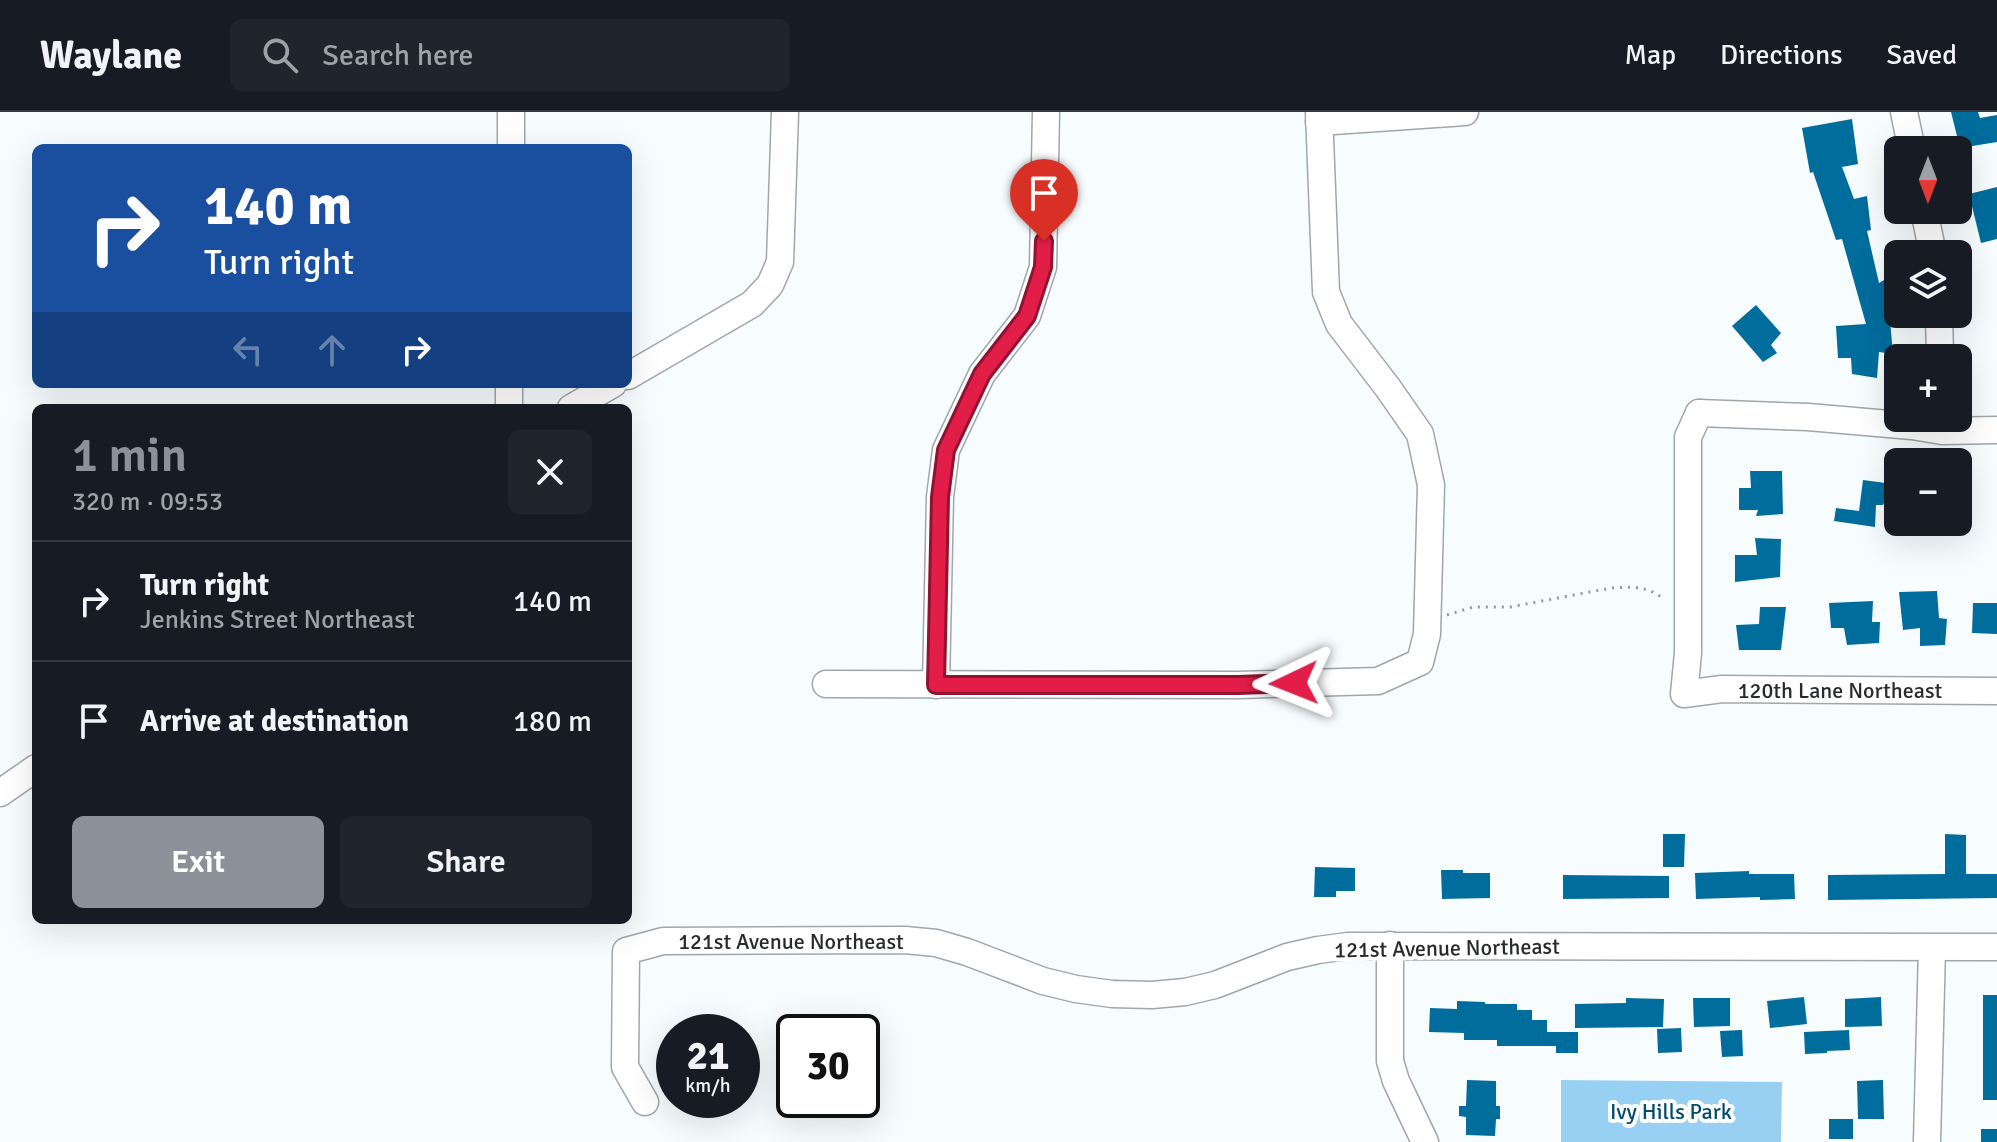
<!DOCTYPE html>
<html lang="en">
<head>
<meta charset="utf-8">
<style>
  body { margin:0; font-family:Signika,sans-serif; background:#20242c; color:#f1f3f6; height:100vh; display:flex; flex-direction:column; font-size:30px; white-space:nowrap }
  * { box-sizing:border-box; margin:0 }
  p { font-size:26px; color:#9ea1a6 }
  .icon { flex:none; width:44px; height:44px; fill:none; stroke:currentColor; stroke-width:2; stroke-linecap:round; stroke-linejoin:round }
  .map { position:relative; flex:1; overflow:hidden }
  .details { position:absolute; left:32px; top:292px; width:600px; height:520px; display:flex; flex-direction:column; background:#171b24; border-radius:12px; box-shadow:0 8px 32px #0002 }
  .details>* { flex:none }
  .top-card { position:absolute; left:32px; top:32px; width:600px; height:244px; border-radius:12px; box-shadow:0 8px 32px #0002; background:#1a4fa0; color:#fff; overflow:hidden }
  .needle { width:52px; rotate:180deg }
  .fabs { position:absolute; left:1884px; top:24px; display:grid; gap:16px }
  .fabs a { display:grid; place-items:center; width:88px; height:88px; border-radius:12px; background:#171b24; box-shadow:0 8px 32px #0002; font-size:40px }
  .speed { position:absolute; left:656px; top:902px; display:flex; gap:16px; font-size:40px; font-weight:700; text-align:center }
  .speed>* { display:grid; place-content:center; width:104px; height:104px; border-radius:50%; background:#171b24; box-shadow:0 8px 32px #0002; line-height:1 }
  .speed small { font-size:20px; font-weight:400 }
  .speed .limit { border:4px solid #111; border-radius:12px; background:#fff; color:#111 }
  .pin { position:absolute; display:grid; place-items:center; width:68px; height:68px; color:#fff; margin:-82px -34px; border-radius:50% 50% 50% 0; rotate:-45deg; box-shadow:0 0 8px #0007 }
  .pin .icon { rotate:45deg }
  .me { position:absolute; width:88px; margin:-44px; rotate:268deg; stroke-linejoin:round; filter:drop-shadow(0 0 6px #0008) }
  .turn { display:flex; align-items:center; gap:28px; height:168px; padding:0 40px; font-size:36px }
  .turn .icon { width:104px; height:104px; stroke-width:2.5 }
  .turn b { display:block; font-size:56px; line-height:68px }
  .lanes { display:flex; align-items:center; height:76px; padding:0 40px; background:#0003; justify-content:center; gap:40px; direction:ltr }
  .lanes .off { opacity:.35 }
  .round { display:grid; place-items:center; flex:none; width:84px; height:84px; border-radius:12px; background:#20242c }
  .headline { display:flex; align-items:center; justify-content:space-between; height:136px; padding:0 40px }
  h1 { font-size:48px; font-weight:600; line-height:60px; color:#8c9099 }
  .primary-button { display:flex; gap:16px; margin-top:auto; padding:16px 40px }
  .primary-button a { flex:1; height:92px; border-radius:12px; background:#8c9099; color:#fff; font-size:32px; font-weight:600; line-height:92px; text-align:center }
  .primary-button a+a { background:#20242c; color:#f1f3f6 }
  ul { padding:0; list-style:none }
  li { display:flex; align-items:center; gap:24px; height:120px; padding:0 40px; border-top:2px solid #363941 }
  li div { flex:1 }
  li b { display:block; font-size:30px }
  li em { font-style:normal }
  header { display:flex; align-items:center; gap:48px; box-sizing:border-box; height:112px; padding:0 40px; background:#171b24; border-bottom:2px solid #363941 }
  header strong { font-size:38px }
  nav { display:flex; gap:44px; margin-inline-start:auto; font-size:28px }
  .search { width:560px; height:72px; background:#20242c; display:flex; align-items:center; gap:20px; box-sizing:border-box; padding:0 28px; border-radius:12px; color:#9ea1a6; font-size:30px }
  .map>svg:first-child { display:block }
  .green { fill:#98d0f4 }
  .building { fill:#016d9d }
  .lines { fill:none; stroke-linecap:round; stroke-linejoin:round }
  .minor-casing { stroke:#a1a6aa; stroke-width:29 }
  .path { stroke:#94989a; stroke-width:3; stroke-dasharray:2 6; stroke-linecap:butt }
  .minor { stroke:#fff; stroke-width:26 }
  .route-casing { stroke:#92132f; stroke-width:20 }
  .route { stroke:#e11d48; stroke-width:14 }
  .labels { text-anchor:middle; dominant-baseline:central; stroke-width:8; stroke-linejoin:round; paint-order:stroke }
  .street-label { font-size:22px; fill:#282a2c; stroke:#fff }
  .park-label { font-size:22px; fill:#034b6d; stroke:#fff }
</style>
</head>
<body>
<header>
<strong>Waylane</strong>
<div class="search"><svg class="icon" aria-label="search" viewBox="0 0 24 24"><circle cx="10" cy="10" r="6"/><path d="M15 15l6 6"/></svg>Search here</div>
<nav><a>Map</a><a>Directions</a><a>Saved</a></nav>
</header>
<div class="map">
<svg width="1997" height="1030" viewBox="0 0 1997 1030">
  <rect width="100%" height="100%" fill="#f7fcff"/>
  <path class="green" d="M1561,968L1782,970L1781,1030H1561Z"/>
  <g class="building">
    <path d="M1951,0H1978L1980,6L1997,3V30L1960,36Z"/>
    <path d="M1852,7L1858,52L1842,55L1854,87L1867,84L1871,118L1867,119L1879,171L1884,168L1889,197L1893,242L1879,240L1877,266L1852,262L1851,246H1838L1836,214L1866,212L1842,127L1836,128L1813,60L1810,61L1802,16Z"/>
    <path d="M1997,75V127L1981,131L1969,82Z"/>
    <path d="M1756,193L1781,221L1771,233L1777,241L1763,250L1732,214Z"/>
    <path d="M1750,359H1782L1783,402L1756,404L1758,398H1739V376H1751Z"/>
    <path d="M1863,368L1893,372L1890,392L1884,391L1883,393H1876L1875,415L1834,409L1836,396L1859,399Z"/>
    <path d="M1755,426L1781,427L1780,465L1735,470V443H1757Z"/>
    <path d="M1937,479L1939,506L1947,507L1945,533L1920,534V516L1903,518L1899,480Z"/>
    <path d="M1873,489L1872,510H1880L1879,531L1847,533L1844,516H1831L1829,491Z"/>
    <path d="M1973,491H1997V522L1972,521Z"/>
    <path d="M1760,495H1786L1781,538H1739L1736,513L1759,512Z"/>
    <path d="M1663,722H1685L1684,755H1663Z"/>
    <path d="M1945,722L1966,723V762H1997V786L1828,788V763L1945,762Z"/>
    <path d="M1315,755L1355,756V779H1336V785H1314Z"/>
    <path d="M1441,758H1463V761H1490V786L1442,787Z"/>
    <path d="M1749,759V762H1794L1795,787L1760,788V785L1696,787L1695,761Z"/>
    <path d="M1563,763L1669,764V786L1563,787Z"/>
    <rect x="1983" y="883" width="14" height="105"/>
    <path d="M1804,885L1807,912L1770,916L1767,889Z"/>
    <path d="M1881,885L1882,914L1845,915V887Z"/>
    <path d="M1626,886L1664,887L1663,915L1575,916V892L1626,891Z"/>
    <path d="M1693,886H1730V914L1694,915Z"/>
    <path d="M1457,889L1485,890V892H1517V898H1532V908H1547V920H1578V941H1556V934H1497V928H1464V921L1429,920L1430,896L1457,897Z"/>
    <path d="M1681,916L1682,940L1658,941L1657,917Z"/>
    <path d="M1742,918L1743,944L1722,945L1720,919Z"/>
    <path d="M1849,918L1850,938L1827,939V941L1805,942L1804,920Z"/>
    <path d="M1467,968L1496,969V994H1500V1007H1496L1495,1024L1466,1023V1005L1459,1004V994H1466Z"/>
    <path d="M1883,968L1884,1007H1858L1857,969Z"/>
    <rect x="1829" y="1007" width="24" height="20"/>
    <rect x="1981" y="1017" width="16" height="13"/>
  </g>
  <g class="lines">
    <g class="minor-casing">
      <g id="minor">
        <path d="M1904,0L1912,38"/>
        <path d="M1319,10L1465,0"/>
        <path d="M511,36V0"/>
        <path d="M1924,98L1933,142"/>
        <path d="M1939,202L1940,246"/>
        <path d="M628,264L752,192L770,173L780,150L785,0"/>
        <path d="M509,296V272"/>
        <path d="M571,296L613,272"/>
        <path d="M1699,301L1688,325V541L1684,582L1722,577L1997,579"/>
        <path d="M1699,301L1808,305L1912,314L1942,319L1997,318"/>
        <path d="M826,572L1238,573L1378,569L1420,550L1427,522L1431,373L1420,322L1388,276L1339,212L1326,180L1319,0"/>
        <path d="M936,573L940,385L946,338L982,262L1027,204L1043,155L1046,0"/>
        <path d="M0,681L36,656"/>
        <path d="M1390,833V949L1396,969L1425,1030"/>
        <path d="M645,990L625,955L626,839L663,829L905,828L936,831L967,840L1043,869L1076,877L1112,882L1152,883L1185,880L1215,873L1287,845L1318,838L1348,834L1997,835"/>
        <path d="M1927,1030L1932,836"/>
      </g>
    </g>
    <path class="path" d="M1447,503L1473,495H1510L1611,476L1633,475L1649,478L1665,487"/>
    <use href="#minor" class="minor"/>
  </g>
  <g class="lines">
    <g class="route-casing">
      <path id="route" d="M1044,129L1043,155L1027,204L982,262L946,338L940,385L936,573H1238L1294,571"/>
    </g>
    <use href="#route" class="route"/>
  </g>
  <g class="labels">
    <g class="street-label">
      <text x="1840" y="578">120th Lane Northeast</text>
      <text x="791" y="829">121st Avenue Northeast</text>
      <text transform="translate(1447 836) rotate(-1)">121st Avenue Northeast</text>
    </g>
    <g class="park-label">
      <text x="1671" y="999">Ivy Hills Park</text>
    </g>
  </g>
</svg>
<div class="fabs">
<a><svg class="needle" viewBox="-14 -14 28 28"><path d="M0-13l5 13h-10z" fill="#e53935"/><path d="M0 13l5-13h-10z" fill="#9ea1a6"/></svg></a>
<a><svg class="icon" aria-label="layers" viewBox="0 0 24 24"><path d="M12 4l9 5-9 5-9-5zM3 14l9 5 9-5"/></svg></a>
<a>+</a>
<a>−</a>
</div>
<div class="speed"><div>21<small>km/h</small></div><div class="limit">30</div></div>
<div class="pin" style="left:1044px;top:129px;background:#d93025"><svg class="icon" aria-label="arrive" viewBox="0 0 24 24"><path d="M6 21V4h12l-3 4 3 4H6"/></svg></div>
<svg class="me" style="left:1294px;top:571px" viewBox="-20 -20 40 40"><path d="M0-17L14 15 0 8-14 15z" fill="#e11d48" stroke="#fff" stroke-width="4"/></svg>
<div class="top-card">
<div class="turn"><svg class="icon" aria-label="right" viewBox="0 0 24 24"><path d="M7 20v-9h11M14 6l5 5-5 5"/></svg><div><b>140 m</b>Turn right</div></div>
<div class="lanes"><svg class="icon off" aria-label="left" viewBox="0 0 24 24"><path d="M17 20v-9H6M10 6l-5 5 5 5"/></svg><svg class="icon off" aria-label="ahead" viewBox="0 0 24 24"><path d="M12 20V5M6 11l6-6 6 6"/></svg><svg class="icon" aria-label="right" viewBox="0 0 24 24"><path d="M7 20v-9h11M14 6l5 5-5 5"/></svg></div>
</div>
<section class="details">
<div class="headline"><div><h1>1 min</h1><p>320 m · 09:53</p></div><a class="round"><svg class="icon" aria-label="close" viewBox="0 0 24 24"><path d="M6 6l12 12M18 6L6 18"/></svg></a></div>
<ul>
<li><svg class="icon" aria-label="right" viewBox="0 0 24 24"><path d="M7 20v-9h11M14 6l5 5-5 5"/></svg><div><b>Turn right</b><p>Jenkins Street Northeast</p></div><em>140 m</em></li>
<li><svg class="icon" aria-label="arrive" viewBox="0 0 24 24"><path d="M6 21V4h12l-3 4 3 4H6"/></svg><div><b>Arrive at destination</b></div><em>180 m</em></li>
</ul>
<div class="primary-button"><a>Exit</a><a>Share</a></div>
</section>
</div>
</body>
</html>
